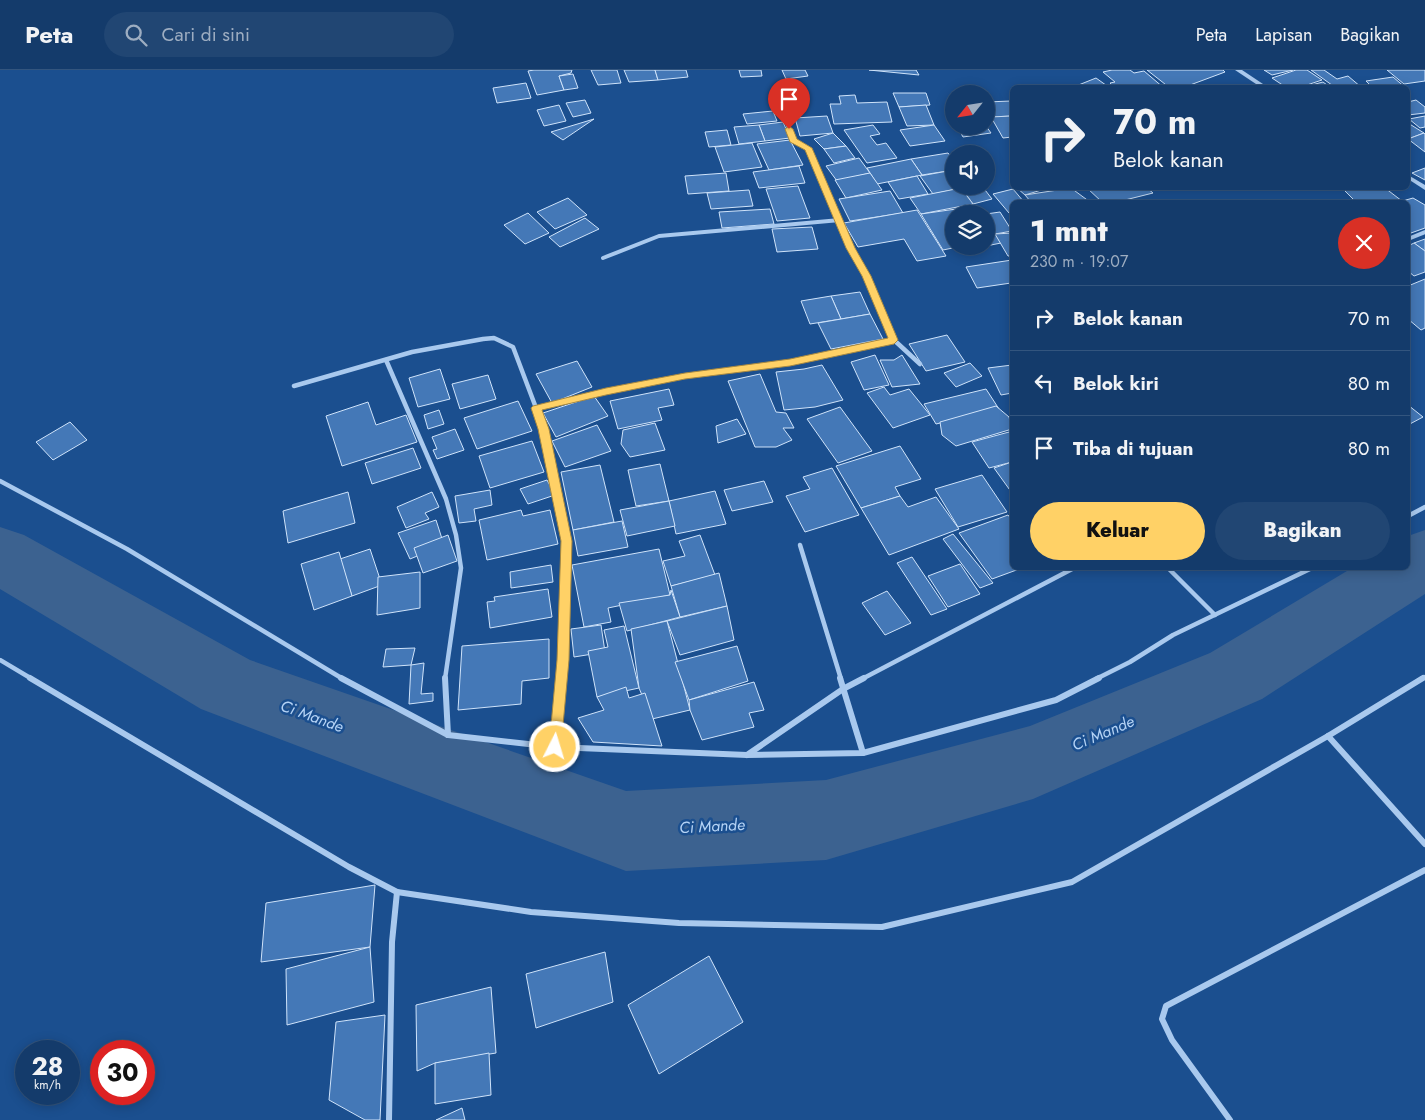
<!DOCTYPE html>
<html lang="id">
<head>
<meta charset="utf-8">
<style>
  body { margin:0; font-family:Jost,sans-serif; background:#214673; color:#f1f3f6; height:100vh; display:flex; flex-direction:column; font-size:19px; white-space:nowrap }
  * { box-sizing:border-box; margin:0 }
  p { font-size:16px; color:#9dadc1 }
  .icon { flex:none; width:28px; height:28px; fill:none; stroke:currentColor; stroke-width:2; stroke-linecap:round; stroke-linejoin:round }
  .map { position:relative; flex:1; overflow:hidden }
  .side { position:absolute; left:1010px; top:130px; width:400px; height:370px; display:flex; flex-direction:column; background:#143b6b; border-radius:8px; box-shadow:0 2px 12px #0003,0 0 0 1px #33557e }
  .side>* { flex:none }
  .hud { position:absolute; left:1010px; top:15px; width:400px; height:105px; border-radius:8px; box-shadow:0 2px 12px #0003,0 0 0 1px #33557e; background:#143b6b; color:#f1f3f6; overflow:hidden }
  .needle { width:32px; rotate:240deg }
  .fabs { position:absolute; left:945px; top:15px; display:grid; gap:10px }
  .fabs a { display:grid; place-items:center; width:50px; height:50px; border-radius:50%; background:#143b6b; box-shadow:0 2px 12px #0003,0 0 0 1px #33557e; font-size:25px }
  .speed { position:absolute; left:15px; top:970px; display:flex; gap:10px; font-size:25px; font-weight:700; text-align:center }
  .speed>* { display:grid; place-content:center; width:65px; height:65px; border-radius:50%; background:#143b6b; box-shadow:0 2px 12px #0003,0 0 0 1px #33557e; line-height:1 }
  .speed small { font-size:12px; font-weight:400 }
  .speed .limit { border:8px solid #d22; background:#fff; color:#111 }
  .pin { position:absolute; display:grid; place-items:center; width:42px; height:42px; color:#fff; margin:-51px -21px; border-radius:50% 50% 50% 0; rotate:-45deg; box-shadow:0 0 5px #0007 }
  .pin .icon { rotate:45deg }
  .me { position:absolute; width:55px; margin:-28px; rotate:5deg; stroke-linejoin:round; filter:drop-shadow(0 0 4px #0008) }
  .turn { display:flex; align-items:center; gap:18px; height:105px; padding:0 20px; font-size:22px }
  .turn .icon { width:65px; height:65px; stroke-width:2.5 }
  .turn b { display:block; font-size:35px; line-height:42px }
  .round { display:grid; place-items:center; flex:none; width:52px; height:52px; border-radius:26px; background:#214673 }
  .overview { display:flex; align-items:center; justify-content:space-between; height:85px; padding:0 20px }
  h1 { font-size:30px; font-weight:800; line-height:38px }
  .cta { display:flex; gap:10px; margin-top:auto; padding:10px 20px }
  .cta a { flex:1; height:58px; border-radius:30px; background:#ffd166; color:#111; font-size:20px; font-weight:800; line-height:58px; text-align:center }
  .cta a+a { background:#214673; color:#f1f3f6 }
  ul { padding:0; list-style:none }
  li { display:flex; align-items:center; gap:15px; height:65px; padding:0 20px; border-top:1px solid #33557e }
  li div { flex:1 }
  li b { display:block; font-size:19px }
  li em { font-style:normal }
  header { display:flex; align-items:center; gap:30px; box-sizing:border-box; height:70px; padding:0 25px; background:#143b6b; border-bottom:1px solid #33557e }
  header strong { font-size:24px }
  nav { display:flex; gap:28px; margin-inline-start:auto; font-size:18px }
  .search { width:350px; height:45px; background:#214673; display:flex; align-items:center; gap:12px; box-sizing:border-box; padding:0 18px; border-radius:28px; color:#9dadc1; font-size:19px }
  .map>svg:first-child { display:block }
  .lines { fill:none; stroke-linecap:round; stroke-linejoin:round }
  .river { fill:#3c6290; fill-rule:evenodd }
  .building { fill:#4478b7; stroke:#cfe3fa }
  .minor-far2 { stroke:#a9c9ee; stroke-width:4 }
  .minor-far1 { stroke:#a9c9ee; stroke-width:4.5 }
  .minor { stroke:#a9c9ee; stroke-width:6 }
  .tertiary { fill:#a9c9ee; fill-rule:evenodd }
  .route { fill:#ffd166; stroke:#a68842 }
  .labels { text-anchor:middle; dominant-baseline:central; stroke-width:5; stroke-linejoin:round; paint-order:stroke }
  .water-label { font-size:16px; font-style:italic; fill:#b5d3f5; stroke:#1b4f8f }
</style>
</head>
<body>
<header>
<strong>Peta</strong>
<div class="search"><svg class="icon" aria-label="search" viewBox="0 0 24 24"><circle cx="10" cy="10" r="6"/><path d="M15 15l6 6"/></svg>Cari di sini</div>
<nav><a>Peta</a><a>Lapisan</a><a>Bagikan</a></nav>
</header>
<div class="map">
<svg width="1425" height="1050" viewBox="0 0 1425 1050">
  <rect width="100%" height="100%" fill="#1b4f8f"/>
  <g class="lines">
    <path class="river" d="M0,457L24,465L250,590L626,721L826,710L1030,656L1210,583L1352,498H1408V466L1425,460V524L1262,629L1033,729L826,790L626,801L201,639L0,519Z"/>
  </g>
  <g class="building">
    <path d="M534,0H572L571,3L559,6L564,20L537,25L528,1Z"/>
    <path d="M591,0H617L621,13L598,15Z"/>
    <path d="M624,0H655L658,10L629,12Z"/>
    <path d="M655,0H686L688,7L658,10Z"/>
    <path d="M739,0H761L762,6L741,7Z"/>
    <path d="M782,0H805L808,6L786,9Z"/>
    <path d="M869,0H916L919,5Z"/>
    <path d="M1112,0H1130L1134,3L1144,1L1164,18H1115L1110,13L1115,12L1103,2Z"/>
    <path d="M1147,0H1223L1225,2L1182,18H1170Z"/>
    <path d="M1264,0H1293L1272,5Z"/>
    <path d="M1296,0H1307L1322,10L1298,18H1287L1272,8Z"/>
    <path d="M1311,0H1324L1337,9L1348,6L1361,17L1336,18Z"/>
    <path d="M1387,0H1425V11L1404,14Z"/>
    <path d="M573,4L578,18L564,20L559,6Z"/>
    <path d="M1393,7L1406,18H1373L1366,11Z"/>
    <path d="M1096,8L1110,18H1071Z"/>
    <path d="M1323,12L1331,18H1300Z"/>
    <path d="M526,13L531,28L497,33L493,18Z"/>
    <path d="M893,23H926L930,35L899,37Z"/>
    <path d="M855,25L857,33L887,32L892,52L834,54L830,34H841L839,26Z"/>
    <path d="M585,30L591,43L573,47L566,33Z"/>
    <path d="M1416,30L1425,37V43L1408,45V32Z"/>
    <path d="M1011,31L1012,46L991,47L986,32Z"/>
    <path d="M559,35L566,51L544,56L537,40Z"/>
    <path d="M926,35L934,55L907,56L899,37Z"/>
    <path d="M773,41L777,51L747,54L743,44Z"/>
    <path d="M827,46L833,63L800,66L795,48Z"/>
    <path d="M1011,46L1012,67L1003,68L991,47Z"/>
    <path d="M1425,46V57L1420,58L1409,49Z"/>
    <path d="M594,49L563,70L551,62Z"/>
    <path d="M783,52L790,68L765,71L759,55Z"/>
    <path d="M1408,53L1424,63L1408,69Z"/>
    <path d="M759,55L765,71L739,74L734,57Z"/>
    <path d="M873,55L880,64L870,66L877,75L886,73L897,88L867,93L844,60Z"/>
    <path d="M934,55L945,71L910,76L900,60Z"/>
    <path d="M957,56H986L991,63L963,67Z"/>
    <path d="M727,60L731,75L709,77L705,62Z"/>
    <path d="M833,63L846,76L824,79L814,69Z"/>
    <path d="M1424,63L1425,64V82L1408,69Z"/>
    <path d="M790,70L803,95L769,100L757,74Z"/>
    <path d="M752,73L762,97L724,102L715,77Z"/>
    <path d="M846,76L855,88L834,93L824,79Z"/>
    <path d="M948,83L954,90V100L922,105L911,89Z"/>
    <path d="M859,88L870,103L837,111L826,96Z"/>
    <path d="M911,89L922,105L877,114L867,98Z"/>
    <path d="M799,96L805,113L759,118L753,102Z"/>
    <path d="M1425,98V110L1412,103Z"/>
    <path d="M948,101L954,108V116L961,118L933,124L920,106Z"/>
    <path d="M726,103L729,121L688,124L685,106Z"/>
    <path d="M870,103L882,120L846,128L835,110Z"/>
    <path d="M917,106L928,124L899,129L888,112Z"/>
    <path d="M798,116L810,148L777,151L766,119Z"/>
    <path d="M960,116H982L992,129L973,134Z"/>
    <path d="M961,118L973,134L921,144L910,128Z"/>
    <path d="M1017,118H1048L1025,125Z"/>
    <path d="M1071,118L1090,132H1031L1025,125Z"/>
    <path d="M1087,118H1147L1153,123L1117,132H1102Z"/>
    <path d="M1342,118H1385L1402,131L1356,132Z"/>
    <path d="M1013,119L1024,132H1012V142L1009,143L993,124Z"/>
    <path d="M749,120L753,136L711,139L707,123Z"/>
    <path d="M890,121L903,143L850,151L839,129Z"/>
    <path d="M568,128L587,145L555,159L537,142Z"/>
    <path d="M1413,128L1425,135V158L1411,163L1408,161V132H1399Z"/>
    <path d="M770,139L774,154L722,158L719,142Z"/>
    <path d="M956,139L959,144H954V176H962L943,180L921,144Z"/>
    <path d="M917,140L946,186L917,191L904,169L858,177L844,153Z"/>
    <path d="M1000,142L1012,161L995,164L1001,173L986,176V144Z"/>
    <path d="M528,143L549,163L525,174L504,155Z"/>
    <path d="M585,148L599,159L560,177L549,167Z"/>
    <path d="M812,157L818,179L777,182L772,159Z"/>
    <path d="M1012,163V186H1008L995,164Z"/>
    <path d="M1425,169V181L1414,173Z"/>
    <path d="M1414,173L1425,181V202L1414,206L1408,201V176Z"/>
    <path d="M1012,190V215L1011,213L977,218L966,197Z"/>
    <path d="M1425,209V258L1421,260L1408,249V216Z"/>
    <path d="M860,222L870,244L841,249L831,226Z"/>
    <path d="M831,226L841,249L810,254L801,231Z"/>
    <path d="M870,244L883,269L831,279L818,253Z"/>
    <path d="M947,265L965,292L926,301L909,274Z"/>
    <path d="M875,285L889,315L864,320L851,292Z"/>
    <path d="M902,285L920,314L892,317L880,290H894Z"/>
    <path d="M577,291L592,317L552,333L536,304Z"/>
    <path d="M970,293L982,306L956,317L944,303Z"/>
    <path d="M822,295L843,330L815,337L784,340L776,302L804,299Z"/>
    <path d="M1012,295V323L1001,325L988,298Z"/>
    <path d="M440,299L450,329L418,337L409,308Z"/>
    <path d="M760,304L776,342L786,343L794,358H783L792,370L776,377H755L728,311Z"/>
    <path d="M488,305L496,329L460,339L452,314Z"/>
    <path d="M884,317L890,325L909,319L930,345L893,358L867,323Z"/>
    <path d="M669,319L674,335L658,338L662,350L618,359L610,331Z"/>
    <path d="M986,319L999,339L936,354L924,334Z"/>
    <path d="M594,326L608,346L556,367L543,343Z"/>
    <path d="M518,331L532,361L477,379L464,348Z"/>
    <path d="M368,332L376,355L406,345L417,372L342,396L326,346Z"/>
    <path d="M1408,335L1423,347L1408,355Z"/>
    <path d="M996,336L1009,347L1012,359L956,376L942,365L940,352Z"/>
    <path d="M840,337L872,381L838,393L807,349Z"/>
    <path d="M439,340L444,354L428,359L424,345Z"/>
    <path d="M737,349L746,364L718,373L716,356Z"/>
    <path d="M70,352L87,370L53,390L36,372Z"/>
    <path d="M655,353L665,380L630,387L621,374L623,360Z"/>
    <path d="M597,355L611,381L565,397L552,371Z"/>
    <path d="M455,359L464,380L437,389L433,380L437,379L432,367Z"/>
    <path d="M1009,362L1012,367V392L989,398L972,372Z"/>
    <path d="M532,371L544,402L490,418L479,386Z"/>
    <path d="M900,376L921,409L895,417L900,426L861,438L836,396Z"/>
    <path d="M413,378L421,398L372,414L365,393Z"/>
    <path d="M1012,392V423L994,398Z"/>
    <path d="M660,394L669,431L636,436L628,400Z"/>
    <path d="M600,395L614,452L573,460L561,402Z"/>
    <path d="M832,398L859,445L805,462L786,426L810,419L803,407Z"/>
    <path d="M982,405L1007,442L958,457L935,419Z"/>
    <path d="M547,410L555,425L528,434L520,419Z"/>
    <path d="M764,411L773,432L732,441L724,420Z"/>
    <path d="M490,420L492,435L474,439L476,451L459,453L455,426Z"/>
    <path d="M715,421L726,454L676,464L669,431Z"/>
    <path d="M348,422L355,453L288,473L283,441Z"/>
    <path d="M432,422L439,437L425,443L429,449L406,458L397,437Z"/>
    <path d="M900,426L908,437L936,427L959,459L889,485L861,438Z"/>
    <path d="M669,431L675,456L627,466L620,440Z"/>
    <path d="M521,440L523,446L550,440L558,474L487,490L479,450Z"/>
    <path d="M1008,445L1012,450V498H1022L992,509L959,463Z"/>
    <path d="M436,450L444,475L410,489L398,463Z"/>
    <path d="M622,451L628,477L578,486L573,460Z"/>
    <path d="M953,464L993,513L980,518L943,469Z"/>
    <path d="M448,465L457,491L423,503L414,478Z"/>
    <path d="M700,465L715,505L671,516L663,491L685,486L679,471Z"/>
    <path d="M370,479L382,515L352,526L340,489Z"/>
    <path d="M659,479L670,525L608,538L611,552L584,557L572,495Z"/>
    <path d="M339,482L352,526L314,540L301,494Z"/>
    <path d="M912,487L947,539L931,545L897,493Z"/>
    <path d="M960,494L980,524L948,537L928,506Z"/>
    <path d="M551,495L553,512L511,518L510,502Z"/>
    <path d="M420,502V538L377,545L378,507Z"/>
    <path d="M719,503L727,536L680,547L671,516Z"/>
    <path d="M548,519L552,547L490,558L487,532L495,531L494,527Z"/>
    <path d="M671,520L680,547L627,561L619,533L670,525Z"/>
    <path d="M887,521L911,553L885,565L862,533Z"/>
    <path d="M727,536L734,570L680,585L667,551Z"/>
    <path d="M667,551L690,640L652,649L639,618L631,559Z"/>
    <path d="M601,555L605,582L574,587L571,559Z"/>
    <path d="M624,556L639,618L597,627L588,581L608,577L604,560Z"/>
    <path d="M549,569V608L522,611L521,634L458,640L462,576Z"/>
    <path d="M737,576L748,611L689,630L675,592Z"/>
    <path d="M415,578L411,595L383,597L386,579Z"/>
    <path d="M424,593L421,624L433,623V631L409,634L411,595Z"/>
    <path d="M754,612L764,640L749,643L754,657L702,670L690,640L689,630Z"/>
    <path d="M626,617L629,628L645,623L662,676L593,672L578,648L604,640L597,627Z"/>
    <path d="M375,815L370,877L261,892L266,833Z"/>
    <path d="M370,877L374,932L287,955L286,899Z"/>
    <path d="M605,882L613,932L536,958L526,904Z"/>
    <path d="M709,886L743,952L659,1004L628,935Z"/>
    <path d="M491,917L496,983L435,993L417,1001L416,935Z"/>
    <path d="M385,945L380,1050H365L329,1030L336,952Z"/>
    <path d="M489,983L491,1025L435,1034V993Z"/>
    <path d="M462,1038L465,1050H436Z"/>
  </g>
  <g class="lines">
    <g class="minor-far2">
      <path d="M785,47L793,70L808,78L893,267"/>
      <path d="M1408,169L1425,162"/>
      <path d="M603,188L659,166L840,150"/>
    </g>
    <g class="minor-far1">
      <path d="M892,265L894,270L920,294"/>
      <path d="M386,290L446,429L456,465L461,498L445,609"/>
      <path d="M294,316L412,282L483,269L494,268L513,277L544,359L567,471L561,609"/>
      <path d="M536,338L606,321L685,306L790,293L894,270"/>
      <path d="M0,411L127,479L343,609"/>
      <path d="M1408,446L1425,437"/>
      <path d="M800,475L841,609"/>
      <path d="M1168,498L1215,545"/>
      <path d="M0,590L32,609"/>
      <path d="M862,609L1074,498"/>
      <path d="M1096,609L1130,592L1173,565L1312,498"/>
      <path d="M1421,609L1425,607"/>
    </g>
    <g class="minor">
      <path d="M30,608L349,797L397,822L531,842L679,853L882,857L1072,812L1328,666L1423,608"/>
      <path d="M341,608L448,665L555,677L747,685L863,683L1056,630L1099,608"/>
      <path d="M445,608L448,665"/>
      <path d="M840,608L863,683"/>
      <path d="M1328,666L1425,774"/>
      <path d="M555,677L561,608"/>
      <path d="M747,685L843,619L864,608"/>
      <path d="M389,1050L392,872L397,822"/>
      <path d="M1230,1050L1172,970L1162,949L1166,936L1425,800"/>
    </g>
    <g class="tertiary">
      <path d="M1235,0H1242L1269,18H1262Z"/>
      <path d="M1408,105L1425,115V120L1408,109Z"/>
    </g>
  </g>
  <path class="route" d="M789,56L793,59L797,69L812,78L855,178L871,206L898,270L894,274L790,296L685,309L606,325L542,340L549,359L572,471L569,590L561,677L560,681L555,683L551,681L549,677L557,590L561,471L538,359L531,338L533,336L606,318L685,303L790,289L888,268L862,206L846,178L805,80L790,72L785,59Z"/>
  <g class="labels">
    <g class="water-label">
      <text transform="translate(312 646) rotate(20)">Ci Mande</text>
      <text transform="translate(1103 663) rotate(-23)">Ci Mande</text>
      <text transform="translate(712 756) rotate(-3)">Ci Mande</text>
    </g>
  </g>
</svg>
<div class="fabs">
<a><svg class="needle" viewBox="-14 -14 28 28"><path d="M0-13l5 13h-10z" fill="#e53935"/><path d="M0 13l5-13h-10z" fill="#9dadc1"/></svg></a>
<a><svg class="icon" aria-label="sound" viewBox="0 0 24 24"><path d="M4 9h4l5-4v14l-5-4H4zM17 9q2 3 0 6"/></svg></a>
<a><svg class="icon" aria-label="layers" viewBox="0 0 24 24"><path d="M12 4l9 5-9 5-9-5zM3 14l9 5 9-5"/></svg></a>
</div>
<div class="speed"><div>28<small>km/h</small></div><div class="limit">30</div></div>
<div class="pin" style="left:789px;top:59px;background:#d93025"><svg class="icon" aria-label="arrive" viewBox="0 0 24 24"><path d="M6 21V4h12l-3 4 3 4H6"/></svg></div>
<svg class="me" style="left:555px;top:677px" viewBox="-20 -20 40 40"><circle r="17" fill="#ffd166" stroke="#fff" stroke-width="3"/><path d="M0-11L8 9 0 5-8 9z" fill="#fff"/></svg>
<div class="hud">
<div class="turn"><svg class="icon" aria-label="right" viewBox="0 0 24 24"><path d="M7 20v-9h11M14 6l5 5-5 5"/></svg><div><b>70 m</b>Belok kanan</div></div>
</div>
<section class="side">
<div class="overview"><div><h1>1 mnt</h1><p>230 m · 19:07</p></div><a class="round" style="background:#d93025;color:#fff"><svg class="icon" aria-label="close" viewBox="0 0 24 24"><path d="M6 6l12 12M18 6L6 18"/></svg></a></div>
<ul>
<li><svg class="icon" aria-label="right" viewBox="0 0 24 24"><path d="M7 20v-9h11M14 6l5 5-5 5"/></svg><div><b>Belok kanan</b></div><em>70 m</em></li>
<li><svg class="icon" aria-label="left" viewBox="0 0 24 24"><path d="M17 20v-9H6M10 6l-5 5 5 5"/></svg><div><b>Belok kiri</b></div><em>80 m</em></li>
<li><svg class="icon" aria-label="arrive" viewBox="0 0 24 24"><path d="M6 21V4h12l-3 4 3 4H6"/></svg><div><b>Tiba di tujuan</b></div><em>80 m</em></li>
</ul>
<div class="cta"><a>Keluar</a><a>Bagikan</a></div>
</section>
</div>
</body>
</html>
